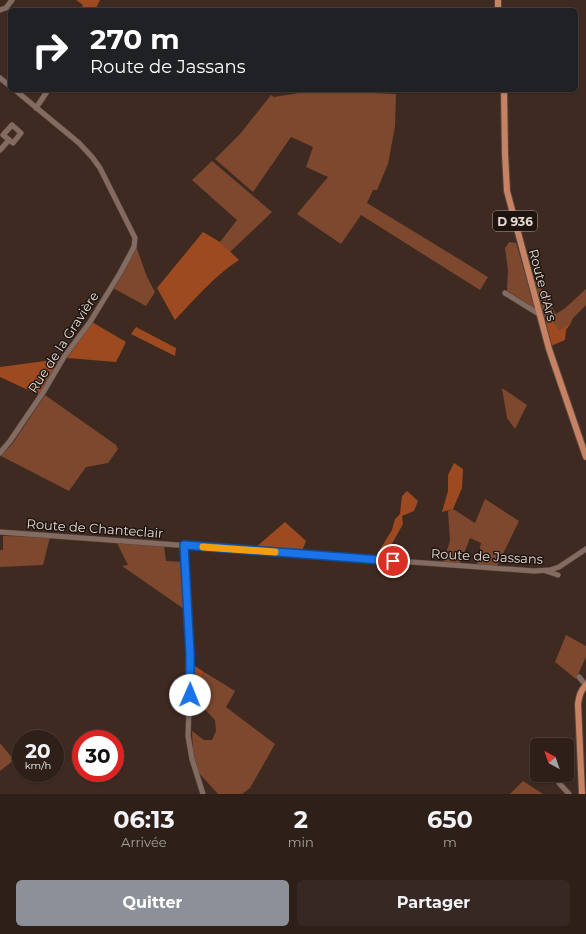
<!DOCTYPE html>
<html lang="fr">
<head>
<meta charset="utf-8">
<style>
  body { margin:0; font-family:Montserrat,sans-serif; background:#362822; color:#f1f3f6; height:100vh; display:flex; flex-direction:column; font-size:15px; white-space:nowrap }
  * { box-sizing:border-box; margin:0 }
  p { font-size:13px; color:#a7a3a2 }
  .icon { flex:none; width:22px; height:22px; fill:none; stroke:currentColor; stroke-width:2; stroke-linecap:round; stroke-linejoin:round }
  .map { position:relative; height:794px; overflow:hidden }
  .panel { display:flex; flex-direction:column; background:#2e2019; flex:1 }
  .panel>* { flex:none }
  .top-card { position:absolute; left:8px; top:8px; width:570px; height:84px; border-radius:6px; box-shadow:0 1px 3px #0004,0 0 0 1px #493e38; background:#202124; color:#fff; overflow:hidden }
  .needle { width:26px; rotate:320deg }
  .controls { position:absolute; left:530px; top:738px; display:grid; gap:8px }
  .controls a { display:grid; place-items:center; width:44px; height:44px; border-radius:6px; background:#2e2019; box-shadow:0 1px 3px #0004,0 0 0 1px #493e38; font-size:20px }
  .speed { position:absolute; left:12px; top:730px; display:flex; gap:8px; font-size:20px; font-weight:700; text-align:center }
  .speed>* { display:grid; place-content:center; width:52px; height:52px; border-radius:50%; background:#2e2019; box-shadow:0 1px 3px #0004,0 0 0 1px #493e38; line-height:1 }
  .speed small { font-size:10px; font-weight:400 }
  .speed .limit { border:6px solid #d22; background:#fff; color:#111 }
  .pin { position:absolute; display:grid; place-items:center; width:34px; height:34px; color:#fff; margin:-17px; border:2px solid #fff; border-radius:50%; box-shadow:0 1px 4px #0007 }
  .me { position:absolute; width:44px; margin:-22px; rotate:1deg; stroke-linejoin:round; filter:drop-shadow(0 0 3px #0008) }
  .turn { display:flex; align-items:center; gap:14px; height:84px; padding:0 16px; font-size:18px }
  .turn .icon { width:52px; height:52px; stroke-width:2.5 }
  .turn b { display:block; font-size:28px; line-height:34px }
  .eta { display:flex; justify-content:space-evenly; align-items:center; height:68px; text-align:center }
  .eta b { font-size:24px; font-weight:700; line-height:28px }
  .action { display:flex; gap:8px; margin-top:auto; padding:8px 16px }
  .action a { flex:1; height:46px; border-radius:6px; background:#8c9099; color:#fff; font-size:16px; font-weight:700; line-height:46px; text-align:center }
  .action a+a { background:#362822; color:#f1f3f6 }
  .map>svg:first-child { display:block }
  .green { fill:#7e482f }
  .forest { fill:#9d4a21 }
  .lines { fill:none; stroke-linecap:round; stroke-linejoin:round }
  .minor-casing { stroke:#56453e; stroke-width:6 }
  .major-casing { stroke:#56453e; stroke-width:8 }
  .minor { stroke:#836b61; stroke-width:5 }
  .major { stroke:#c68263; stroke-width:6 }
  .route-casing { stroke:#114b97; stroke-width:10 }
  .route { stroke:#1a73e8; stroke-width:7 }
  .slow { stroke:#f59e0b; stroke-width:7 }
  .labels { text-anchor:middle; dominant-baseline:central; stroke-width:3; stroke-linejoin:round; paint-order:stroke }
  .shield { fill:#1e1511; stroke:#aa9e98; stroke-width:1 }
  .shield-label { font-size:12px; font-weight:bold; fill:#e6d8d2 }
  .street-label { font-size:13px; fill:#e6d8d2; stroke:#1e1511 }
</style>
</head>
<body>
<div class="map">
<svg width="586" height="794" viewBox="0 0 586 794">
  <rect width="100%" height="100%" fill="#3e2a21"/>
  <g class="green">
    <path d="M317,90H372L373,93L396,94L395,126L388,164L377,190H373L367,203L454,256L488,277L480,290L361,215L341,244L297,214L328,177L306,167L313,147L291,137L253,192L215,159L240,134L271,95L274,97Z"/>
    <path d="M212,161L272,212L230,252L220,242L237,220L192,180Z"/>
    <path d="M509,242L516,243L536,309L507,291L508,270L505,248Z"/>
    <path d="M136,246L147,277L155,292L146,306L113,288Z"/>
    <path d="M537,281L556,314L564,309L586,289V305L573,318L571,323L559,330L545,325L533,282Z"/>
    <path d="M502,388L527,405L515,429L507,418Z"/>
    <path d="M45,395L116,445L118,449L108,463L86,467L69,491L1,456L13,443Z"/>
    <path d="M485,499L519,521L497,566L477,565L481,543L470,538L460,564L443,562L450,541L448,511L453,509L475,523Z"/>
    <path d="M3,536L50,537L43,565L0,567V550H3Z"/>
    <path d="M117,543L164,546L166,561L184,562L187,611L122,566L128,565Z"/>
    <path d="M566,635L586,646V657L576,679L555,662Z"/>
    <path d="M204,672L235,691L226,707L275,744L250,788L242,794H218L198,772L193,751L192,731L204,740H212L216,731L215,720L192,696Z"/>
    <path d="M0,743L14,760L0,771Z"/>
    <path d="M523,781L543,794H510Z"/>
  </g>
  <g class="forest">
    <path d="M76,0H100L95,10H81L83,5Z"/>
    <path d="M203,232L220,242L239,260C214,276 195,299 175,320L157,288Z"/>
    <path d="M92,322L126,342L116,362L67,358Z"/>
    <path d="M553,322L559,330L571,323L566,330L565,340L551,346L545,325Z"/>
    <path d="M136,327L176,348L175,356L131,334Z"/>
    <path d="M60,359L39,395L0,377V367Z"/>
    <path d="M454,463L463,469L462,488L453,509L442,512L448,491V475Z"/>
    <path d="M407,491L418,501L414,511L402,516L403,524L384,558L376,556L392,530L395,519L400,514L402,496Z"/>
    <path d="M285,522L306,541L302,551L255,548Z"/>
    <path d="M192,664L204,672L192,696Z"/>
  </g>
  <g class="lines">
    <g class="minor-casing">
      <g id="minor">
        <path d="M0,10L6,8L12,0"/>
        <path d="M0,78L10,86"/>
        <path d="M36,108L48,90"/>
        <path d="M12,125L21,133L13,143L3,135Z"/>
        <path d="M0,150L9,140"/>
        <path d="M505,293L539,314"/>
        <path d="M0,453L10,441L44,391L64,357L90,322L120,273L134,247L135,238L100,168L92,157L79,143L15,90"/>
        <path d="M0,532L534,571L550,570L559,567L586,549"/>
        <path d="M184,545L191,653L188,736L192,759L203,794"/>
        <path d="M546,571L558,575"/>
        <path d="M579,677L586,685"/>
        <path d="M559,783L569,794"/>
      </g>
    </g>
    <g class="major-casing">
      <g id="major">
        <path d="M498,0V10"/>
        <path d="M504,90L505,154L507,191L549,349L586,457"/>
        <path d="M582,794L578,704C579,697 580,691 586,685"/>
      </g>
    </g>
    <use href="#minor" class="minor"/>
    <use href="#major" class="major"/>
  </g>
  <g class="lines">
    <g class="route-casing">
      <path id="route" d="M190,695V653L184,545L393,561"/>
    </g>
    <use href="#route" class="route"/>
    <path class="slow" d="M203,547L275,552"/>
  </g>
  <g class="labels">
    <rect class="shield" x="493" y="211" width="44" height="20" rx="3"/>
    <g class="shield-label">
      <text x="515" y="221">D 936</text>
    </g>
    <g class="street-label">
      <text transform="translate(543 285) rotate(75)">Route d'Ars</text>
      <text transform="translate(63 342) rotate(-57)">Rue de la Gravière</text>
      <text transform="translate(95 528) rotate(4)">Route de Chanteclair</text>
      <text transform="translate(487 556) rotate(3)">Route de Jassans</text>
    </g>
  </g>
</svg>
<div class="controls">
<a><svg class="needle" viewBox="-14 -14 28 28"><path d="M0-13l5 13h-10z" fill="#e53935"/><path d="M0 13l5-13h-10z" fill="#a7a3a2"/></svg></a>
</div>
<div class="speed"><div>20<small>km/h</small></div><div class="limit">30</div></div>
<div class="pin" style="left:393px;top:561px;background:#d93025"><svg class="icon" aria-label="arrive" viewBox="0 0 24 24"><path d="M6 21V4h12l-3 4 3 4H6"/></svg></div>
<svg class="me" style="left:190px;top:695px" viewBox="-20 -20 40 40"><circle r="19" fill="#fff"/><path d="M0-13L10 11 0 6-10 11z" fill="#1a73e8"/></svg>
<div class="top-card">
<div class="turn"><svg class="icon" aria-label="right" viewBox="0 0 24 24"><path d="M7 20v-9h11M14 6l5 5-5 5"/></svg><div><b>270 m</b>Route de Jassans</div></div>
</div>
</div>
<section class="panel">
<div class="eta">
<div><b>06:13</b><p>Arrivée</p></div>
<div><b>2</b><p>min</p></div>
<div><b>650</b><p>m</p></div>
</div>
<div class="action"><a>Quitter</a><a>Partager</a></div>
</section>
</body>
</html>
